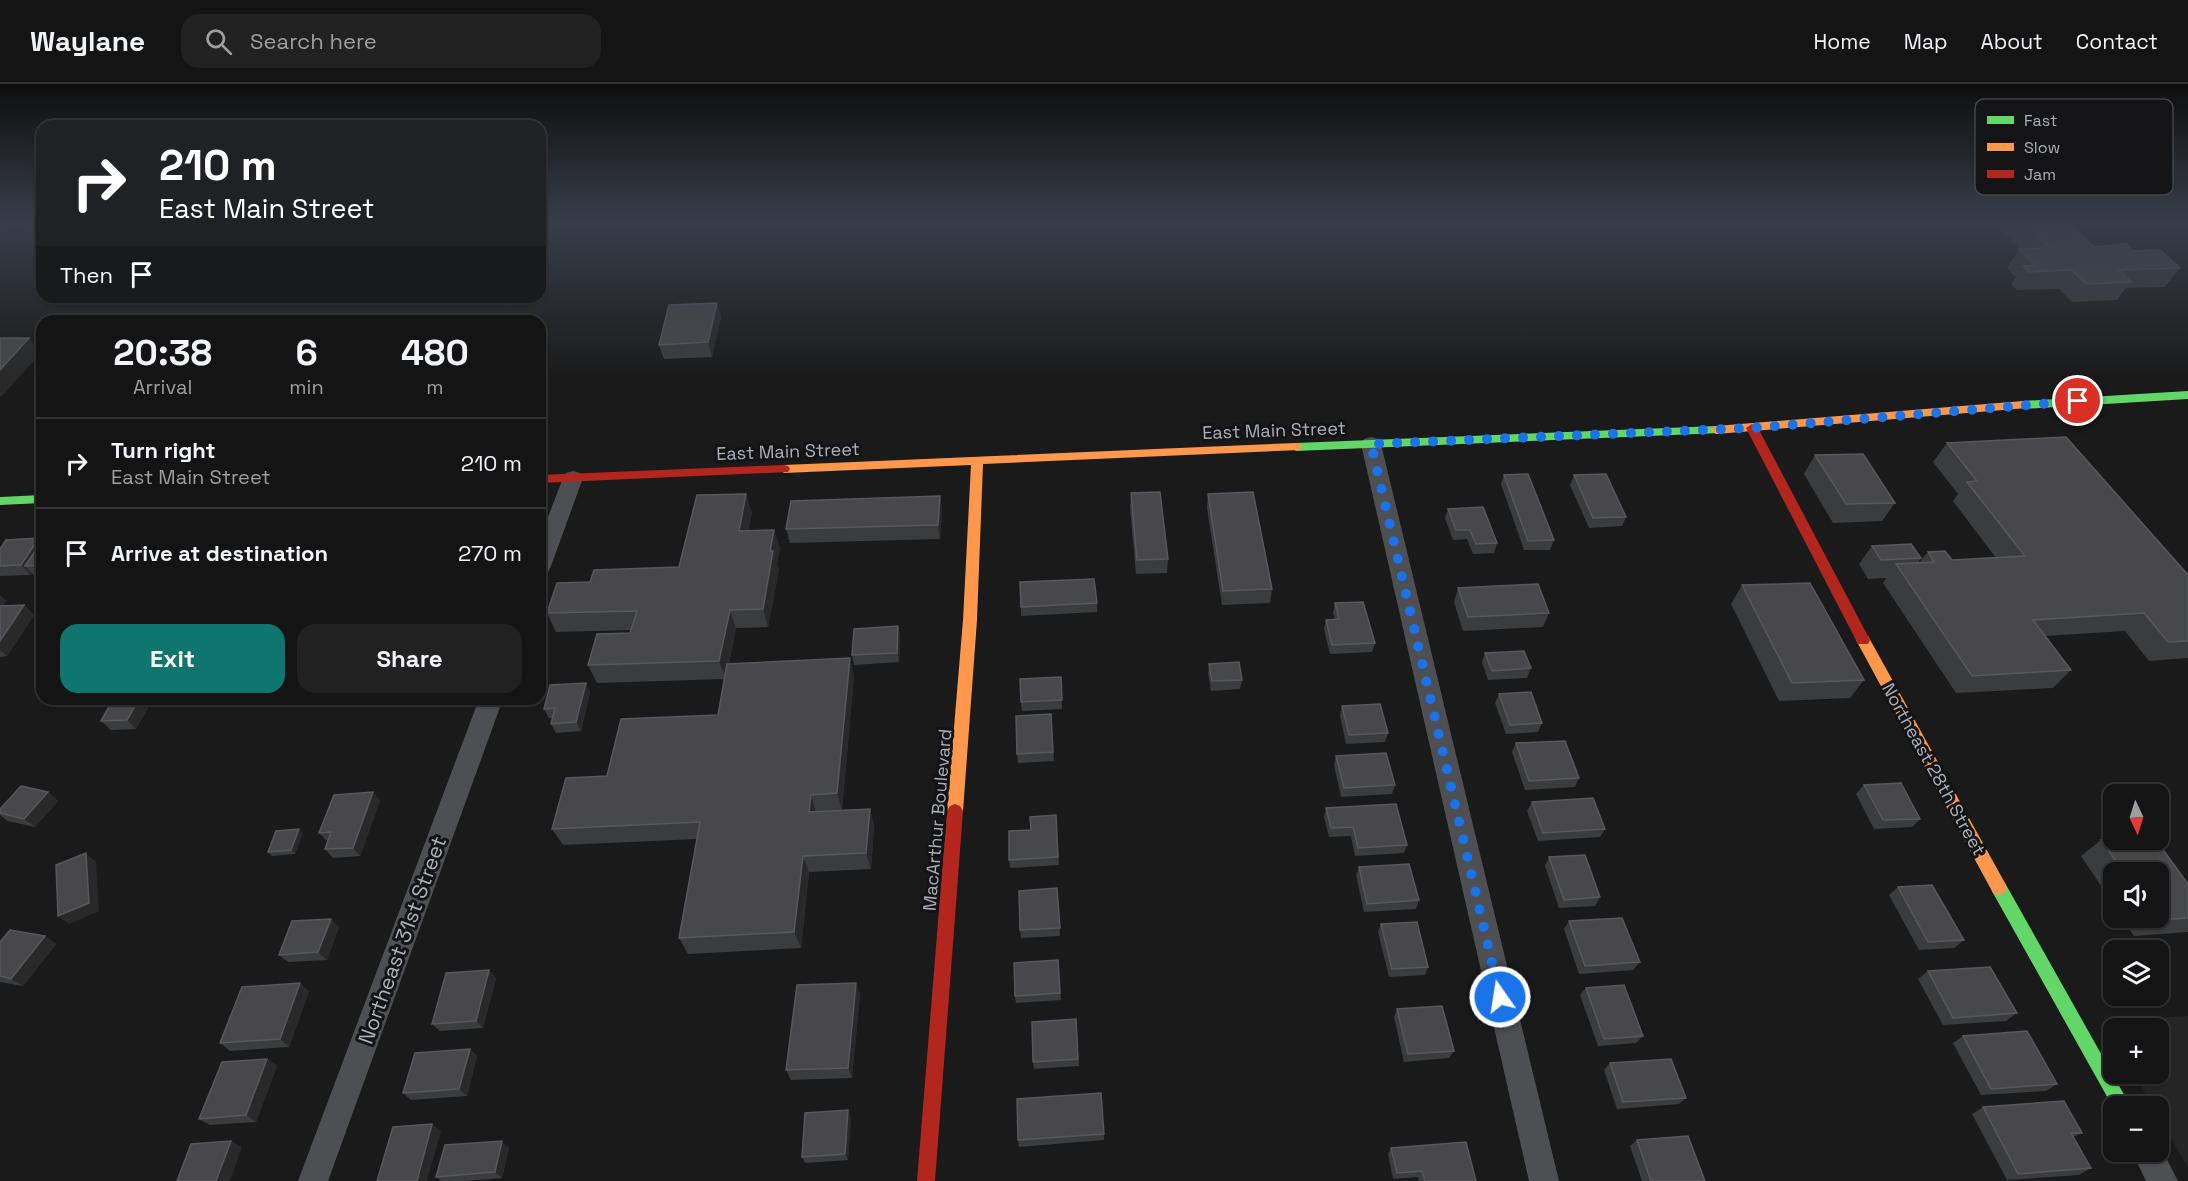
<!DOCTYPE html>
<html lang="en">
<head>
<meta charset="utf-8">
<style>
  body { margin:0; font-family:"Space Grotesk",sans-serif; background:#212122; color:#f1f3f6; height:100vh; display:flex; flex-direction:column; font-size:22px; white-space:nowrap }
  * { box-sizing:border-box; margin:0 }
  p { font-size:20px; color:#9d9ea0 }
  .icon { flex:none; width:33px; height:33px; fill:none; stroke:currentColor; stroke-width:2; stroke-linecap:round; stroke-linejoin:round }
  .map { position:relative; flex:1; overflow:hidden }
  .side { position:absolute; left:36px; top:231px; width:510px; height:390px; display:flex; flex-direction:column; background:#141414; border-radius:18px; box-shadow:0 2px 4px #0004,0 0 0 2px #333334 }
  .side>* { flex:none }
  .guide { position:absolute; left:36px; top:36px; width:510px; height:183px; border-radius:18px; box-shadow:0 2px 4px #0004,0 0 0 2px #333334; background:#202124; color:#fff; overflow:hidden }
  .needle { width:39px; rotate:176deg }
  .fabs { position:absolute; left:2103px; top:700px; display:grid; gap:12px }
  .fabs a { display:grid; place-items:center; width:66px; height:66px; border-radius:12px; background:#141414; box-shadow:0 2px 4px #0004,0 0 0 2px #333334; font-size:30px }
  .pin { position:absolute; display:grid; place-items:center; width:51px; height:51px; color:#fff; margin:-26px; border:3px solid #fff; border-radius:50%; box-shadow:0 2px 6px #0007 }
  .me { position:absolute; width:66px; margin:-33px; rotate:347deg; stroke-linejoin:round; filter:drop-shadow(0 0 4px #0008) }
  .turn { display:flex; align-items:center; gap:21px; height:126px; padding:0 24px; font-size:27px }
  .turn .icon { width:78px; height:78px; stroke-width:2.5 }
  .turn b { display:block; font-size:42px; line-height:51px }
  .then { display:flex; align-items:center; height:57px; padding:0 24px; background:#0003; gap:12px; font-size:22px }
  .eta { display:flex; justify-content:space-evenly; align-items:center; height:102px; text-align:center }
  .eta b { font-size:36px; font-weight:700; line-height:42px }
  .button { display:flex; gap:12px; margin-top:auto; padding:12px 24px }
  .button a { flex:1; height:69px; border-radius:18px; background:#0f766e; color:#fff; font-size:24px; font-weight:700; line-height:69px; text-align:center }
  .button a+a { background:#212122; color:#f1f3f6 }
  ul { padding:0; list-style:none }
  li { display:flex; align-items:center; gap:18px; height:90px; padding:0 24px; border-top:2px solid #333334 }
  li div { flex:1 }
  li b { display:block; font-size:22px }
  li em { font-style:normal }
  header { display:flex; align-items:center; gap:36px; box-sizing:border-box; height:84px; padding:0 30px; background:#141414; border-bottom:2px solid #333334 }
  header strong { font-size:28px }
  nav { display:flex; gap:33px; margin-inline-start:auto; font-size:21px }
  .search { width:420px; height:54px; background:#212122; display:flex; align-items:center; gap:15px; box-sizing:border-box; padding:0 21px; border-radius:18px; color:#9d9ea0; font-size:22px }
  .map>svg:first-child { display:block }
  .built { fill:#242425 }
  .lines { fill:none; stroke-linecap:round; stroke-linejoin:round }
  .street { fill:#4e4f52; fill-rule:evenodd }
  .fast { fill:#63d668; fill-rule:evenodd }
  .slow { fill:#ff974d; fill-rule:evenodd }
  .jam { fill:#b3261e; fill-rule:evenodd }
  .rail-casing { stroke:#4f5053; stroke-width:5 }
  .rail { stroke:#141416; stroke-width:4; stroke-dasharray:10; stroke-linecap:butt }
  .wall { fill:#3b3c3d }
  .shaded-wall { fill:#29292a }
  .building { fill:#48484b; stroke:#57585c; stroke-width:1.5 }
  .route { stroke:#1a73e8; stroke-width:10; stroke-dasharray:0 18 }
  .labels { text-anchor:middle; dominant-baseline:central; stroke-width:6; stroke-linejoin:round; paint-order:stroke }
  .street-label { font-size:18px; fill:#acb0b9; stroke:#141416 }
  .near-street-label { font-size:21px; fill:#acb0b9; stroke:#141416 }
  .key { fill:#141416; stroke:#424347; stroke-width:1.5 }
  .key-label { font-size:16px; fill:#acb0b9 }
</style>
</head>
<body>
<header>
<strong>Waylane</strong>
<div class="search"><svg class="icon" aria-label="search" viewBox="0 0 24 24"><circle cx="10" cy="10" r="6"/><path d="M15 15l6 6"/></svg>Search here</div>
<nav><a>Home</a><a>Map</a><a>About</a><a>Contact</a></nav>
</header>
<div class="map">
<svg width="2188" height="1097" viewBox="0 0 2188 1097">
  <rect width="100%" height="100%" fill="#1a1a1a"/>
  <g class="built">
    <path d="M0,139H42V155L0,160Z"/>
    <path d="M2188,932V1084L2159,1033L2158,1023H2153L2134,990H2158V945H2114L2113,955L2103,937Z"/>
  </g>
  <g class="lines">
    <g class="street">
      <path d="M1371,353L1378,355L1381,360L1559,1097H1529L1361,360L1364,355Z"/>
      <path d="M573,387L580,389L583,394L551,482L548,488L540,490V454L563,394L566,389Z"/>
      <path d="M479,615H503L328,1097H298Z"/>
      <path d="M2158,1058L2178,1097H2146L2132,1068H2158Z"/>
    </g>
    <g class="fast">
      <path d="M2188,307V315L2023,325L2017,321L2023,317Z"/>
      <path d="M1716,342L1722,346L1720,349L1296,367L1290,363L1296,359Z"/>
      <path d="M42,411V419L0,421V413Z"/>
      <path d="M1999,797L2005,799L2131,1023H2114V1025L1993,809L1991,804L1993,799Z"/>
    </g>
    <g class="slow">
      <path d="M2023,317L2027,318V324L1716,350L1710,346L1716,342Z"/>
      <path d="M1296,359L1300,360L1302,363L1300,366L983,380L977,536L963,727L960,732L955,734L950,732L947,727L963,536L971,381L784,389L778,385L784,381Z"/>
      <path d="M1863,551L1868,552L2005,799L2007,804L2005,809L1999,811L1993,809L1856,556L1858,552Z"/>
    </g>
    <g class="jam">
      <path d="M1752,340L1758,344L1870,556L1868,560H1858L1856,556L1746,344Z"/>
      <path d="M784,381L788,382L790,385L788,388L540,399V391Z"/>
      <path d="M955,720L960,722L963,727L935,1097H917L947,727L950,722Z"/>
    </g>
    <g class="rail-casing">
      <path id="rail" d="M0,142L22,139"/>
    </g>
    <use href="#rail" class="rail"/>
  </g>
  <g class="wall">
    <path d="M1995,139H2069L2094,163L2133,167L2180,184L2165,203L2126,204L2117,216L2072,218L2059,205L2017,206L2011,200L2016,193L2007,184L2019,165H2020Z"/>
    <path d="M717,219L721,233L712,273L664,275L659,261Z"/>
    <path d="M1947,359L2188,491V574L2149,577L2125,547L2045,552L2071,586L2053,604L1956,609L1883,499L1886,494L1868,495L1859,480L1872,462L1921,474L1918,479H1919L1928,468L1952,476L1996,474L1953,417L1958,410L1933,378Z"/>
    <path d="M1815,371L1895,419L1882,437L1833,439L1804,390Z"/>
    <path d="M1504,391L1554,456L1550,466H1524L1501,400Z"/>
    <path d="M1574,391L1626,433L1622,442L1589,444L1570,401Z"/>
    <path d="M1131,409L1168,475L1167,489L1136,490L1130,424Z"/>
    <path d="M746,410L752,429L748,446H774L780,464L777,480L779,486L768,543L736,544L729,580L854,592L842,726L870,725L874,742L871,785L809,788L801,864L688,870L679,854L697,755L563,761L552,745L607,692L718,631L725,595L597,599L588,581L630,549L631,546L556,548L547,529L590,498L679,483Z"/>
    <path d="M1208,410L1272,505L1270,519L1222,521L1207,424Z"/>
    <path d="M940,412L942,426L940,455L790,459L786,445Z"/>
    <path d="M1448,425L1497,459L1494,469L1473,470L1467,455L1453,456L1445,434Z"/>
    <path d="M39,454L42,457V491L34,492L32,489L30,491L0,492V465Z"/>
    <path d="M1020,498L1097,519V528L1021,532Z"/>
    <path d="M1742,501L1864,596L1850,614L1779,617L1731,520Z"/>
    <path d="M1458,504L1549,529L1543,543L1463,547L1454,518Z"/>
    <path d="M0,512L6,517L2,522L24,521L34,531L7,572L0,573Z"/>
    <path d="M1335,519L1375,559L1372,568L1330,570L1324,545L1326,536L1335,535L1333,529Z"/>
    <path d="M898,542L900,552L899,578L854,581L852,571Z"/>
    <path d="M1485,569L1531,584L1527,594L1488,596L1482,578Z"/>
    <path d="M1209,580L1242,596L1240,605L1211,607L1208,589Z"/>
    <path d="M1061,593L1062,625L1022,627L1021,618Z"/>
    <path d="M586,599L590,608L581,647L556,649L551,640L553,634H549L544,625Z"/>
    <path d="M1499,610L1542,639L1538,648L1506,650L1495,619Z"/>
    <path d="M113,615H153L136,645L111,646L101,637Z"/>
    <path d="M1342,622L1388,649L1385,658L1346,660L1340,631Z"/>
    <path d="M1051,630L1054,677L1018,679L1017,670Z"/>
    <path d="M1516,659L1579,694L1575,703L1525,706L1512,668Z"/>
    <path d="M1336,672L1395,701L1392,710L1341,713L1334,681Z"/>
    <path d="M1864,701L1920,735L1912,743L1874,745L1856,710Z"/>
    <path d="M48,708L58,717L35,743L8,737L0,731V725Z"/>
    <path d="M373,708L380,717L360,772L333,774L325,765L328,758L319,749Z"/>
    <path d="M1532,718L1605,745L1600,753L1538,757L1527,727Z"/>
    <path d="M1326,724L1407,761L1404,769L1355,772L1351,752L1329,753L1324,733Z"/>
    <path d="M1056,731L1059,781L1010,784L1009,776L1031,746Z"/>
    <path d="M303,749L295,770L272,772L268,768Z"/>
    <path d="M2101,756L2188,800V848L2134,852L2122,834H2158V789H2114V821L2081,772Z"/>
    <path d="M1549,773L1600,813L1595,822L1559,824L1545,782Z"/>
    <path d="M1359,783L1419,816L1416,825L1364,828L1356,791Z"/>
    <path d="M1898,803L1964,856L1954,864L1919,866L1889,811Z"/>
    <path d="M1057,804L1060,852L1021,854L1020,846Z"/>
    <path d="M1569,837L1640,878L1633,886L1579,890L1564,845Z"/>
    <path d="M1381,840L1428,883L1425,891L1389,893L1378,848Z"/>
    <path d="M339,843L327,876L288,878L279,871Z"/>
    <path d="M45,852L56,860L23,902L0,898V858Z"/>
    <path d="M1058,876L1061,916L1016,919L1015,912Z"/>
    <path d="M1928,887L2017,929L2006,937L1943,941L1918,895Z"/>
    <path d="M496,894L483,944L440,947L432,940Z"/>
    <path d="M856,899L860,910L852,994L791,996L786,986Z"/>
    <path d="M1586,904L1643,952L1636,959L1598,962L1580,911Z"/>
    <path d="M309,907L289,963L230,967L220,959Z"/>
    <path d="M1397,925L1454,967L1449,974L1404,978L1394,933Z"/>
    <path d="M1076,935L1079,982L1034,985L1033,978Z"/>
    <path d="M1963,952L2057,1000L2046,1007L1981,1011L1953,959Z"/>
    <path d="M470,965L477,972L467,1012L411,1016L403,1009Z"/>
    <path d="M267,975L277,982L256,1038L210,1041L199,1035Z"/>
    <path d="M1610,979L1686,1014L1679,1020L1617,1025L1604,986Z"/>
    <path d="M1983,1023L2082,1049L2073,1053L2091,1084L2079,1091L2007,1096L1972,1030Z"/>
    <path d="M851,1033L848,1076L805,1079L802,1073Z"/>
    <path d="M1104,1050V1056L1019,1063L1018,1056Z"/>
    <path d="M1637,1056L1705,1097H1642L1630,1062Z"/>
    <path d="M509,1064L502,1094L466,1097H442L436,1093Z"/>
    <path d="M1391,1064L1476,1097H1419L1418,1093L1393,1095L1388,1070Z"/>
  </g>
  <g class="shaded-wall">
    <path d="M717,219L721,233L712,273L708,258Z"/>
    <path d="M29,254L41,269L1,313L0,312V286Z"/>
    <path d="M746,410L752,429L745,465L739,447Z"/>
    <path d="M940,412L942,426L940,455L938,441Z"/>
    <path d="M774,446L780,464L777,480L779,486L768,543L763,525Z"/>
    <path d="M39,454L42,457L25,482L32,489L30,491L21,481Z"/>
    <path d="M1,512L6,517L0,525V514Z"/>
    <path d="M24,521L34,531L7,572L0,566V557Z"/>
    <path d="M730,526L736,544L726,595L719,577Z"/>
    <path d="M898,542L900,552L899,578L897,569Z"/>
    <path d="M850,574L854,592L842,726L837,709Z"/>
    <path d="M586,599L590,608L581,647L576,638Z"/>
    <path d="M139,615H153L136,645L127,636Z"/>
    <path d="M48,708L58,717L35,743L24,735Z"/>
    <path d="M373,708L380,717L360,772L353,764Z"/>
    <path d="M811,711L816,728H809Z"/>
    <path d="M870,725L874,742L871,785L866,769Z"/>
    <path d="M299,745L303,749L295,770L291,766Z"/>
    <path d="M86,769L96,778L99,827L69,840L58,832Z"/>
    <path d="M803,772L809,788L801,864L794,848Z"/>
    <path d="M331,835L339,843L327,876L318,868Z"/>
    <path d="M45,852L56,860L23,902L11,895Z"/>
    <path d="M489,886L496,894L483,944L476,937Z"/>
    <path d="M300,899L309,907L289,963L280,955Z"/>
    <path d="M856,899L860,910L852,994L848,984Z"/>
    <path d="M470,965L477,972L467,1012L459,1005Z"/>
    <path d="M267,975L277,982L256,1038L246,1031Z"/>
    <path d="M848,1026L851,1033L848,1076L845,1070Z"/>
    <path d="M432,1040L441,1047L427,1097H417Z"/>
    <path d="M231,1057L242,1063L230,1097H216Z"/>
    <path d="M502,1057L509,1064L502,1094L495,1088Z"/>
  </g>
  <g class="building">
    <path d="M2025,139H2069L2094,163L2126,160L2133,167L2160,166L2180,184L2119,186L2131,198L2086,200L2072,186L2029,188L2023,182L2035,181L2019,165L2050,164Z"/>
    <path d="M717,219L708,258L659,261L669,221Z"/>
    <path d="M0,254H29L0,286Z"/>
    <path d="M2066,353L2188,491V557L2168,558L2144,529L2033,536L2071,586L1972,592L1896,480L1934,478L1928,468L1945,467L1952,476L2025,472L1967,398L1977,397L1947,359Z"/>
    <path d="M1863,370L1895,419L1846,420L1815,371Z"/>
    <path d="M1528,390L1554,456L1528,457L1504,391Z"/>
    <path d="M1606,390L1626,433L1593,434L1574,391Z"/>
    <path d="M1160,408L1168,475L1137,476L1131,409Z"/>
    <path d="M1253,408L1272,505L1223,507L1208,410Z"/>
    <path d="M746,410L739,447L774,446L770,467H773L763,525L730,526L719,577L588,581L597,550L630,549L637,527L547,529L557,499L590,498L594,486L679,483L697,411Z"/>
    <path d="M940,412L938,441L786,445L791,417Z"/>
    <path d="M1483,423L1497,459L1476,460L1470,446H1456L1448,425Z"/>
    <path d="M39,454L21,481L0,482V465L6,456Z"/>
    <path d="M42,457V481L25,482Z"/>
    <path d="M1911,460L1921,474L1881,476L1872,462Z"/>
    <path d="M1094,495L1097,519L1021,523L1020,498Z"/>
    <path d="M1810,499L1864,596L1792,599L1742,501Z"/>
    <path d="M1538,500L1549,529L1468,533L1458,504Z"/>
    <path d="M1363,518L1375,559L1332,561L1326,536L1339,535L1335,519Z"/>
    <path d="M24,521L0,557V522Z"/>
    <path d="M898,542L897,569L852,571L854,545Z"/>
    <path d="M1524,567L1531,584L1492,587L1485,569Z"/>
    <path d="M850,574L837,709L811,711L809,728L870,725L866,769L803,772L794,848L679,854L700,738L552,745L566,694L607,692L621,635L718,631L727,580Z"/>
    <path d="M1239,578L1242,596L1212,597L1209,580Z"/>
    <path d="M1061,593L1062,616L1021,618L1020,595Z"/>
    <path d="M586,599L576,638L551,640L555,624L544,625L550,601Z"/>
    <path d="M1531,608L1542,639L1510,641L1499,610Z"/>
    <path d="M113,615H139L127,636L101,637Z"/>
    <path d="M1380,620L1388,649L1349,651L1342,622Z"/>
    <path d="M1051,630L1053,668L1017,670L1016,632Z"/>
    <path d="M1565,657L1579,694L1529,697L1516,659Z"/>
    <path d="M1386,669L1395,701L1344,704L1336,672Z"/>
    <path d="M1901,699L1920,735L1883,736L1864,701Z"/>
    <path d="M21,702L48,708L24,735L0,729V725Z"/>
    <path d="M373,708L353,764L325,765L331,748L319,749L334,711Z"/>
    <path d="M1593,714L1605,745L1543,749L1532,718Z"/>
    <path d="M1396,720L1407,761L1358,764L1353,743L1331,744L1326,724Z"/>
    <path d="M1056,731L1058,773L1009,776V747L1031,746L1030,733Z"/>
    <path d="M299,745L291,766L268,768L276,747Z"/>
    <path d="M2114,755V756H2156L2188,800V834L2156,836L2155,834H2158V789H2124L2101,756Z"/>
    <path d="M86,769L89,819L58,832L56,781Z"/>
    <path d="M1585,771L1600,813L1564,816L1549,773Z"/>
    <path d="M1409,780L1419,816L1367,820L1359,783Z"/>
    <path d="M1932,801L1964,856L1928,858L1898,803Z"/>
    <path d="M1057,804L1060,844L1020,846L1019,807Z"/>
    <path d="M1622,834L1640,878L1585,882L1569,837Z"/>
    <path d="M331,835L318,868L279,871L292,837Z"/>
    <path d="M1417,838L1428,883L1392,885L1381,840Z"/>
    <path d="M10,846L45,852L11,895L0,892V858Z"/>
    <path d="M1058,876L1060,909L1015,912L1014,879Z"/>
    <path d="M1990,883L2017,929L1953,934L1928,887Z"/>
    <path d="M489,886L476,937L432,940L446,889Z"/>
    <path d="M300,899L280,955L220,959L242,903Z"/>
    <path d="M856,899L848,984L786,986L797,901Z"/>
    <path d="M1624,901L1643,952L1604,955L1586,904Z"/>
    <path d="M1442,922L1454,967L1408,970L1397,925Z"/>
    <path d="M1076,935L1078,975L1033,978L1032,938Z"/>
    <path d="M2027,947L2057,1000L1991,1005L1963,952Z"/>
    <path d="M470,965L459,1005L403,1009L415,969Z"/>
    <path d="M267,975L246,1031L199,1035L222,978Z"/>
    <path d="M1671,975L1686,1014L1623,1018L1610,979Z"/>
    <path d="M1101,1009L1104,1050L1018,1056L1017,1015Z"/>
    <path d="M2064,1017L2082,1049H2071L2091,1084L2018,1090L1983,1023Z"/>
    <path d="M848,1026L845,1070L802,1073L805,1029Z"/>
    <path d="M432,1040L417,1097H377L393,1043Z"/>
    <path d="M1688,1052L1705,1097H1651L1637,1056Z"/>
    <path d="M231,1057L216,1097H177L191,1060Z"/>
    <path d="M502,1057L495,1088L436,1093L445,1061Z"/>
    <path d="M1466,1058L1476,1097H1425L1422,1087L1397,1089L1391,1064Z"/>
  </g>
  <linearGradient id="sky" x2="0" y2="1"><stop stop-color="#0e0e0e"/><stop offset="0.47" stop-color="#383e49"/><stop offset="1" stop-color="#383e49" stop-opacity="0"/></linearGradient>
  <rect width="2188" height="293" fill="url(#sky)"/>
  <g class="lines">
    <path class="route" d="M1500,913L1371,360L1752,344L2078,317"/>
  </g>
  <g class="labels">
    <g class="street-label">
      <text transform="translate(1274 346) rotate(-2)">East Main Street</text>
      <text transform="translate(788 367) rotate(-2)">East Main Street</text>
      <text transform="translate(1934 685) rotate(61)">Northeast 28th Street</text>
      <text transform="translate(937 736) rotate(-85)">MacArthur Boulevard</text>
    </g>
    <g class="near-street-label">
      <text transform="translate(402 856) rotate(-70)">Northeast 31st Street</text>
    </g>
  </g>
  <rect x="1975" y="15" width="198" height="96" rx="9" class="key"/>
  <rect x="1987" y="32" width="27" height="8" fill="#63d668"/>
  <rect x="1987" y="59" width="27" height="8" fill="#ff974d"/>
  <rect x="1987" y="86" width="27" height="8" fill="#b3261e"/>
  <g class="key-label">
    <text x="2024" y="42">Fast</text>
    <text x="2024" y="69">Slow</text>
    <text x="2024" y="96">Jam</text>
  </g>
</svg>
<div class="fabs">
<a><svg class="needle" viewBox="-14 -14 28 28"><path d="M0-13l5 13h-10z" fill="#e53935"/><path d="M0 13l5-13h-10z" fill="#9d9ea0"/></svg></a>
<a><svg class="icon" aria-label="sound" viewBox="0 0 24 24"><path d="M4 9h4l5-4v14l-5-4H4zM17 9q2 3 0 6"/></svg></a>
<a><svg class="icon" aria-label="layers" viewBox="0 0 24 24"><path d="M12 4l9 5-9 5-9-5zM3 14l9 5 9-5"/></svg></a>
<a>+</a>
<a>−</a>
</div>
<div class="pin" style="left:2078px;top:317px;background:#d93025"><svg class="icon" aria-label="arrive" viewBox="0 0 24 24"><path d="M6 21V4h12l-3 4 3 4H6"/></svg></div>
<svg class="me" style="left:1500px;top:913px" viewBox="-20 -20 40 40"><circle r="17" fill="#1a73e8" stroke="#fff" stroke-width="3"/><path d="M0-11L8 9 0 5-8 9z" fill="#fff"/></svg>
<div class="guide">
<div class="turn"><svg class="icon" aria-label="right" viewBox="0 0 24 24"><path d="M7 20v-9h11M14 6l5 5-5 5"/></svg><div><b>210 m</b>East Main Street</div></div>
<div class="then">Then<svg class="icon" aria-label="arrive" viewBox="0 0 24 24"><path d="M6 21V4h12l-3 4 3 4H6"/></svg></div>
</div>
<section class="side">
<div class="eta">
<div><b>20:38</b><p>Arrival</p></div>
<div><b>6</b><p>min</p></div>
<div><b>480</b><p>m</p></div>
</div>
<ul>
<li><svg class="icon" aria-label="right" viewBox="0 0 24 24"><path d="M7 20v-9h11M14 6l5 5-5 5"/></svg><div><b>Turn right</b><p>East Main Street</p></div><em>210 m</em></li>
<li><svg class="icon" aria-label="arrive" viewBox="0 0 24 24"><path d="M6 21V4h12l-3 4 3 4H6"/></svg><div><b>Arrive at destination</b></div><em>270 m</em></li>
</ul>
<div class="button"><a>Exit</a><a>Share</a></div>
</section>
</div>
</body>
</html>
